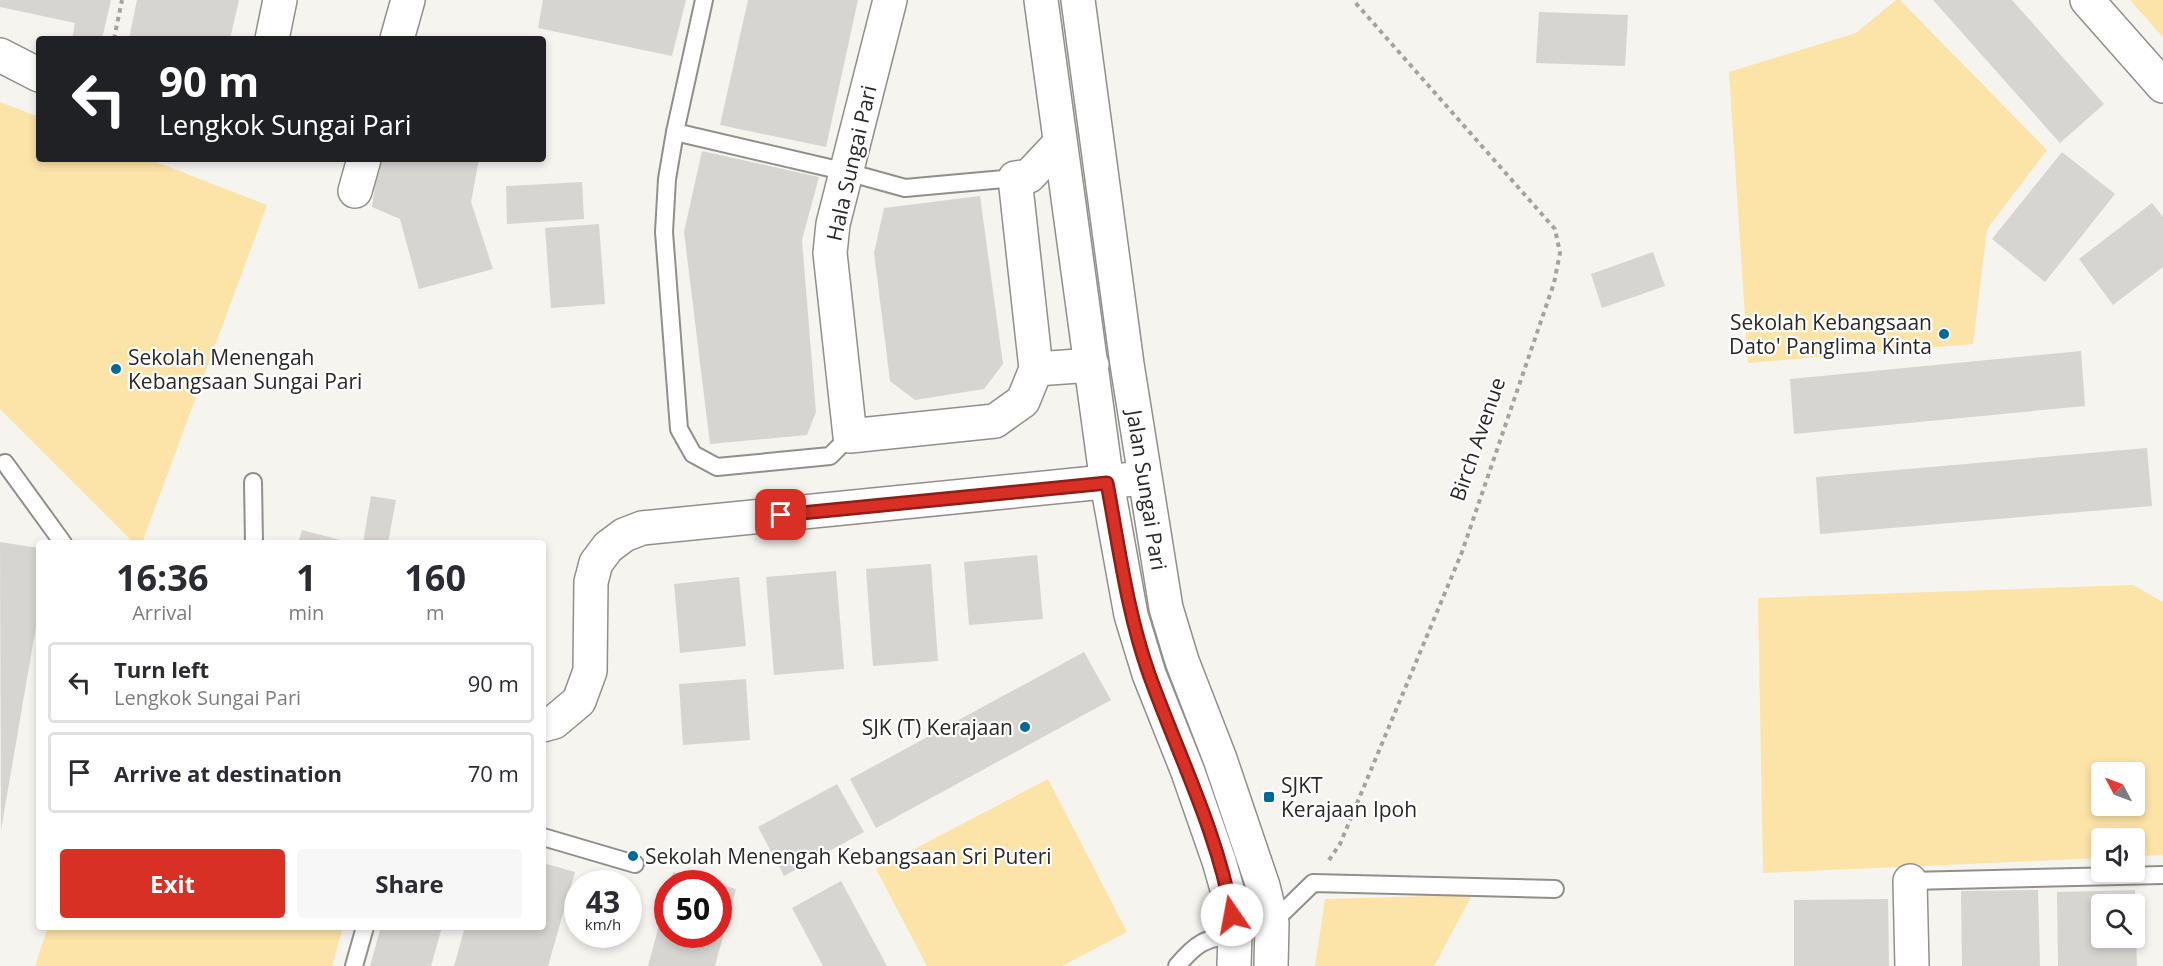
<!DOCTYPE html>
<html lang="en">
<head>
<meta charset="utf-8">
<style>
  body { margin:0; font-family:"Open Sans",sans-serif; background:#f7f7f7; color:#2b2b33; height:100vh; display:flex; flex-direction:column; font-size:22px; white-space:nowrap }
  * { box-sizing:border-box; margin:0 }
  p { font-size:20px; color:#7c7c81 }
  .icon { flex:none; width:33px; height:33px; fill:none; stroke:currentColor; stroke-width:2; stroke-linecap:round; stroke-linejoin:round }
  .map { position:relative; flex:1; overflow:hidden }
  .details { position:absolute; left:36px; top:540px; width:510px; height:390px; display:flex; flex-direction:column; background:#fff; border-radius:6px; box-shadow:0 3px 9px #0003 }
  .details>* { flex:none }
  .banner { position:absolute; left:36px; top:36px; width:510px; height:126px; border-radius:6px; box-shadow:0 3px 9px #0003; background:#202124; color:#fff; overflow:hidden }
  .needle { width:39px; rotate:311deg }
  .controls { position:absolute; left:2091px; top:762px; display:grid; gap:12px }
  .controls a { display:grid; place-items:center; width:54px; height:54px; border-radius:6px; background:#fff; box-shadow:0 3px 9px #0003; font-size:30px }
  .speed { position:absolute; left:564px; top:870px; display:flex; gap:12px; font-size:30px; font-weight:700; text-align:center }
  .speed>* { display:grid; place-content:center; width:78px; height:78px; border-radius:50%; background:#fff; box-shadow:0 3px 9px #0003; line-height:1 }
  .speed small { font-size:15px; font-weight:400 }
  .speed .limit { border:9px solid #d22; background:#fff; color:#111 }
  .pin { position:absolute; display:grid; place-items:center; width:51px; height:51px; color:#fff; margin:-26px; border-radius:12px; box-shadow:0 3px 9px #0006 }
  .me { position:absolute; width:66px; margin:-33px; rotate:348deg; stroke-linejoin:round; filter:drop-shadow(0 0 4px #0008) }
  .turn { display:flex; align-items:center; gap:21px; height:126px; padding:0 24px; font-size:27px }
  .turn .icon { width:78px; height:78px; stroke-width:2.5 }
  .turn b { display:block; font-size:42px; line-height:51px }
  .eta { display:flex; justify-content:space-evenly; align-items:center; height:102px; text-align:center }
  .eta b { font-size:36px; font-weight:700; line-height:42px }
  .action { display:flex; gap:12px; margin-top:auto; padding:12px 24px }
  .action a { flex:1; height:69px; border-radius:6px; background:#d93025; color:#fff; font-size:24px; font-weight:700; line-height:69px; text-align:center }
  .action a+a { background:#f7f7f7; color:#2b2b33 }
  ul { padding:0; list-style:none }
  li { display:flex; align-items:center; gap:18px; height:81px; margin:0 12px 9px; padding:0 12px; border:3px solid #e1e1e2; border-radius:6px }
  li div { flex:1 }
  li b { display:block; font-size:22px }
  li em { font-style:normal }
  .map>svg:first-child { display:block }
  .green { fill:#fce3a7; fill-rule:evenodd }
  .building { fill:#d7d5d1 }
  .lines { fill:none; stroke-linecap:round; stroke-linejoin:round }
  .lane-casing { stroke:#918f8b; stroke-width:20 }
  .street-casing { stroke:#918f8b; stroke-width:36 }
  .secondary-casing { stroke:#918f8b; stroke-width:36 }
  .path { stroke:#a5a39f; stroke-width:4; stroke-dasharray:4.5 4.5; stroke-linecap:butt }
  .lane { stroke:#fff; stroke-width:16 }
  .street { stroke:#fff; stroke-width:33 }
  .secondary { stroke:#fff; stroke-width:33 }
  .route-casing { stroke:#8d1f18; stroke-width:15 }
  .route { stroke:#d93025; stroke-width:10 }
  .poi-dot { fill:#016997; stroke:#fff; stroke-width:2 }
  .labels { text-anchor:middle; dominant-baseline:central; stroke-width:4.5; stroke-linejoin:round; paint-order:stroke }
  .street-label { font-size:21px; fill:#292827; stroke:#fff }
  .poi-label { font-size:21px; fill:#292827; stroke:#fff; text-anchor:start }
</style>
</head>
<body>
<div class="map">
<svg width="2163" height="966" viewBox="0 0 2163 966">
  <rect width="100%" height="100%" fill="#f6f4ef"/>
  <g class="green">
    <path d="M1896,0H1900L2047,150L1987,229L1973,344L1748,363L1729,72L1856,33Z"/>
    <path d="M2130,0H2163V37Z"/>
    <path d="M0,102L39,117V159H148L267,205L142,543H134L0,409Z"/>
    <path d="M2133,585L2163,602V855L2135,856L2134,838H2102L2101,858L1763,873L1758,598ZM2102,772H2134V806H2102Z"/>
    <path d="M1048,779L1127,932L1062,966H927L876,869Z"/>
    <path d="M1472,895L1434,966H1315L1325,899Z"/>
    <path d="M48,927H343L332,966H35Z"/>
  </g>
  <g class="building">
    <path d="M0,0H111L102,39H72L75,23L0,7Z"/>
    <path d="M137,0H239L230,39H129Z"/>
    <path d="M543,0H686L672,56L538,28Z"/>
    <path d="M748,0H858L826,147L720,125Z"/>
    <path d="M1933,0H2012L2104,104L2060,143Z"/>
    <path d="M1539,12L1628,15L1625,66L1536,63Z"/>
    <path d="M702,151L819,177L802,240L816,412L807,435L710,444L684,232Z"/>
    <path d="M2062,152L2115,194L2045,282L1992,239Z"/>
    <path d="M379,159H479L471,202L493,269L419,289L400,219L372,207Z"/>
    <path d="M582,182L584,219L507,224L506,186Z"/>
    <path d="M980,196L1003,364L984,389L915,400L890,381L874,253L884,208Z"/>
    <path d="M2152,203L2163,217V267L2113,305L2079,259Z"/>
    <path d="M599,224L605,304L551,308L545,228Z"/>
    <path d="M1653,252L1665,286L1602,308L1591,274Z"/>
    <path d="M2081,351L2085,406L1794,434L1790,379Z"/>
    <path d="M2147,448L2152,506L1820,534L1816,477Z"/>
    <path d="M371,496L396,500L388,543H363Z"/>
    <path d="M302,530L348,542V543H298Z"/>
    <path d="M0,542L39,548V609L1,830Z"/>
    <path d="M1037,555L1043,619L969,625L964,562Z"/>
    <path d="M931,564L938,661L873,666L866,569Z"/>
    <path d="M836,571L844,669L774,675L766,577Z"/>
    <path d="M739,577L746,646L680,653L674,584Z"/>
    <path d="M1084,652L1111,700L876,828L850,779Z"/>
    <path d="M746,679L750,740L683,745L679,684Z"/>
    <path d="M837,784L864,832L784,876L758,827Z"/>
    <path d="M543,863L575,872L548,966H454L465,927H543Z"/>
    <path d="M673,872L713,883V884H670Z"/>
    <path d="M841,881L887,966H823L792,908Z"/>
    <path d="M718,884L736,889L715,966H648L667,895L668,934H718Z"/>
    <path d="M2038,890L2040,966H1962L1961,891Z"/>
    <path d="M2135,890L2136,904H2102V938H2136L2137,966H2058L2057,892Z"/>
    <path d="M1888,899L1889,966H1794V900Z"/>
    <path d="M381,927H442L431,966H370Z"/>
  </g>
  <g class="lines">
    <g class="lane-casing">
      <g id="lane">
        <path d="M704,0L675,132L667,179L664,232L679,429L693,454L717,467L830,456L850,436"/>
        <path d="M675,132L847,172L905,188L1015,178"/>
        <path d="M5,463L63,543"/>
        <path d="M253,482L254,543"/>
        <path d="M543,837L635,864"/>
        <path d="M1910,881L2163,875"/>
        <path d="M1272,923L1313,883L1555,889"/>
        <path d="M354,966L365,927"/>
        <path d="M1177,966C1198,941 1204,940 1235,933"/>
      </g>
    </g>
    <g class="street-casing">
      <g id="street">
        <path d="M890,0L833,224L830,253L850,436L995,421L1023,401L1036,369L1015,178L1029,176L1060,143"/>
        <path d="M272,39L280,0"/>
        <path d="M397,39L408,0"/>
        <path d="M0,55L39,75"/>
        <path d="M355,191L364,159"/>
        <path d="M1036,369L1092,365"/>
        <path d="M543,725L554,722L579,701L590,671L591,582L596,563L608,547L624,535L642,528L1144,478"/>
        <path d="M1910,881L1912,966"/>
      </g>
    </g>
    <g class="secondary-casing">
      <g id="secondary">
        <path d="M1041,0L1107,483L1131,615L1149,674L1188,772L1219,861L1229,896L1235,933L1234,966"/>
        <path d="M1078,0L1127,364L1166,608L1182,661L1220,759L1263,886L1272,923L1271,966"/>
        <path d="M2087,0L2163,86"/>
      </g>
    </g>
    <g class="path">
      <path d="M114,39L122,0"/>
      <path d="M1329,860L1340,844L1462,552L1554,283L1560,253L1555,229L1353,0"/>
    </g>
    <use href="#lane" class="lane"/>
    <use href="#street" class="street"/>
    <use href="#secondary" class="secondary"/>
  </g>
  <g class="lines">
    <g class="route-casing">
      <path id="route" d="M781,515L1107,483C1119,547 1127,612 1149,674C1177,752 1218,833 1232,915"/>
    </g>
    <use href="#route" class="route"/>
  </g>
  <g class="poi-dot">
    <circle cx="1944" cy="334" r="6"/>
    <circle cx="116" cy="369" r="6"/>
    <circle cx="1025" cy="727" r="6"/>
    <rect x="1263" y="791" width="12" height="12" rx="3"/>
    <circle cx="633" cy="856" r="6"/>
  </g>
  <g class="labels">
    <g class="street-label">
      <text transform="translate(851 163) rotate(-77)">Hala Sungai Pari</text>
      <text transform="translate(1477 439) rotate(-71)">Birch Avenue</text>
      <text transform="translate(1147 490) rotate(81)">Jalan Sungai Pari</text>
    </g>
    <g class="poi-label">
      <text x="1932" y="322" text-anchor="end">Sekolah Kebangsaan<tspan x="1932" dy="24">Dato' Panglima Kinta</tspan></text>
      <text x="128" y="357">Sekolah Menengah<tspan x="128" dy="24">Kebangsaan Sungai Pari</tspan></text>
      <text x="1013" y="727" text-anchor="end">SJK (T) Kerajaan</text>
      <text x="1281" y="785">SJKT<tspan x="1281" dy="24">Kerajaan Ipoh</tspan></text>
      <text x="645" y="856">Sekolah Menengah Kebangsaan Sri Puteri</text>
    </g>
  </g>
</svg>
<div class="controls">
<a><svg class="needle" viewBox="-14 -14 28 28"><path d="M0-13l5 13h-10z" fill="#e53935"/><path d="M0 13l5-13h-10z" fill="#7c7c81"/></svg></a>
<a><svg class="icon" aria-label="sound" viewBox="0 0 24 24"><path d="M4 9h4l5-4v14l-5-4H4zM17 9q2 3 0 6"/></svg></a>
<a><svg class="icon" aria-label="search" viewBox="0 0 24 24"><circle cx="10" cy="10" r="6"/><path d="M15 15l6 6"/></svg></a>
</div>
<div class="speed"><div>43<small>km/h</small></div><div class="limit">50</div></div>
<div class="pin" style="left:781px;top:515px;background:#d93025"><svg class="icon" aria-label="arrive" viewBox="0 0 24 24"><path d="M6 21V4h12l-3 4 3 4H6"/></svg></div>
<svg class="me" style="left:1232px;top:915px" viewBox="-20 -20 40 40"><circle r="19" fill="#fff"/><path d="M0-13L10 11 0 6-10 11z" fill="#d93025"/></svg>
<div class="banner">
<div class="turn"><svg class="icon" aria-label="left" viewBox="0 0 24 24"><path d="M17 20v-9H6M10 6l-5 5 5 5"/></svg><div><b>90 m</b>Lengkok Sungai Pari</div></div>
</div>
<section class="details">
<div class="eta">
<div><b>16:36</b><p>Arrival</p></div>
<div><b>1</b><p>min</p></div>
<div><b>160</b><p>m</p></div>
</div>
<ul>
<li><svg class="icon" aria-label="left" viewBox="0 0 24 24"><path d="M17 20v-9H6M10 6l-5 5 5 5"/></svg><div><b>Turn left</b><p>Lengkok Sungai Pari</p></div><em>90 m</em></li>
<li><svg class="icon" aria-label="arrive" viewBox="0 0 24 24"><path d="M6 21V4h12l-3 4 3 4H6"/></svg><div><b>Arrive at destination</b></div><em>70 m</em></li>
</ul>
<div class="action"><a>Exit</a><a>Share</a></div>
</section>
</div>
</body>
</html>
